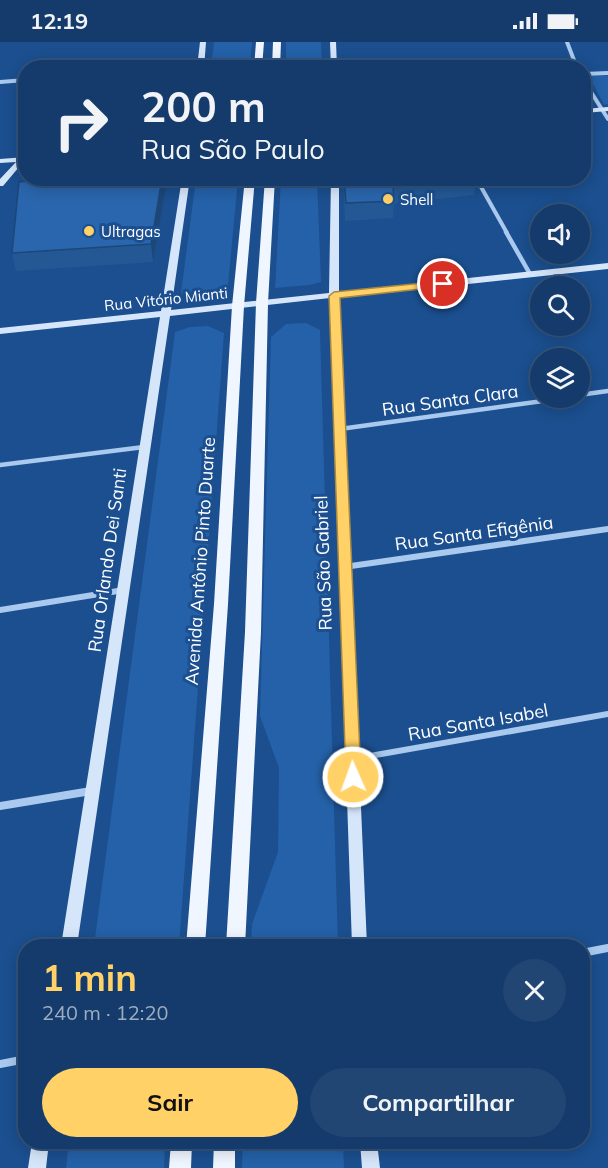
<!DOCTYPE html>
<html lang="pt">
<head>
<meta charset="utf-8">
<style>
  body { margin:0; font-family:Mulish,sans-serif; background:#214673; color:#f1f3f6; height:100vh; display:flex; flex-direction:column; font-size:22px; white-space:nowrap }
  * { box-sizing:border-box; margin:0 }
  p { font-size:20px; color:#9dadc1 }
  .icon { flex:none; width:33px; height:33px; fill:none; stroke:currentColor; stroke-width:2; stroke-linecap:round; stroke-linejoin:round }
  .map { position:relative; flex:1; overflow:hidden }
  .drawer { position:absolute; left:18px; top:897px; width:572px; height:210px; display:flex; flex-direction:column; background:#143b6b; border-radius:24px; box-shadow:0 3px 15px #0003,0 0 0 2px #33557e }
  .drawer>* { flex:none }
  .hud { position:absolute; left:18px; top:18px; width:573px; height:126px; border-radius:24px; box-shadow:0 3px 15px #0003,0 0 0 2px #33557e; background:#143b6b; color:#f1f3f6; overflow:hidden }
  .controls { position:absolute; left:530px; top:162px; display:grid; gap:12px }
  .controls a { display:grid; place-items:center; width:60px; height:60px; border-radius:50%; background:#143b6b; box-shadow:0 3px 15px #0003,0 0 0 2px #33557e; font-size:30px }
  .pin { position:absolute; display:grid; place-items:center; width:51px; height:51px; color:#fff; margin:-26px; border:3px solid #fff; border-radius:50%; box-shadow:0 2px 6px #0007 }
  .me { position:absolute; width:66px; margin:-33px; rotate:358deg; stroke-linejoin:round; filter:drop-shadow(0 0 4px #0008) }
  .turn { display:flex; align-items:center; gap:21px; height:126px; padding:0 24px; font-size:27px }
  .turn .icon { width:78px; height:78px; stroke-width:2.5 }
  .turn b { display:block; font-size:42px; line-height:51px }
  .round { display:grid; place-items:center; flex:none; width:63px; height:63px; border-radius:32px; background:#214673 }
  .headline { display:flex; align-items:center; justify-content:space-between; height:102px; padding:0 24px }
  h1 { font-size:36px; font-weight:700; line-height:45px; color:#ffd166 }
  .cta { display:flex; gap:12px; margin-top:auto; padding:12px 24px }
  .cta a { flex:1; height:69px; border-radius:36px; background:#ffd166; color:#111; font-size:24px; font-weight:700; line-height:69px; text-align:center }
  .cta a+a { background:#214673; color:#f1f3f6 }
  .status { display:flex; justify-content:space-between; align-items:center; height:42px; padding:0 30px; background:#143b6b; direction:ltr }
  .status svg { height:16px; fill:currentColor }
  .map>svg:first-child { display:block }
  .green { fill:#2461a8 }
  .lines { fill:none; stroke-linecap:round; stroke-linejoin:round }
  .street-far3 { stroke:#a9c9ee; stroke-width:4 }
  .street-far2 { stroke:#a9c9ee; stroke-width:4.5 }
  .street-far1 { stroke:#a9c9ee; stroke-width:6 }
  .street { stroke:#a9c9ee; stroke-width:8 }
  .secondary { fill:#d6e6fa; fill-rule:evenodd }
  .primary { fill:#f0f6ff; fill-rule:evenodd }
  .wall { fill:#245895 }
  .shaded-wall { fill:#1d4779 }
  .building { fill:#2a66ad; stroke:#1d4779; stroke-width:1.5 }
  .route { fill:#ffd166; stroke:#a68842; stroke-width:1.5 }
  .poi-dot { fill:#ffd166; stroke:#1b4f8f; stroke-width:2 }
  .labels { text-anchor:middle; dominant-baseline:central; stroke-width:6; stroke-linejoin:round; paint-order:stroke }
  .far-poi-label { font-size:15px; fill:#fff; stroke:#1b4f8f; text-anchor:start }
  .far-street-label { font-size:15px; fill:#fff; stroke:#1b4f8f }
  .street-label { font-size:18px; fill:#fff; stroke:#1b4f8f }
</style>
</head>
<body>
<div class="status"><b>12:19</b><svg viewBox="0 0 49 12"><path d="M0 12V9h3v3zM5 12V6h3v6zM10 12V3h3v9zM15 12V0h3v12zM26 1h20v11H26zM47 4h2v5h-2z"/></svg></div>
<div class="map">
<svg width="608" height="1126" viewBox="0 0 608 1126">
  <rect width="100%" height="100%" fill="#1b4f8f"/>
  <g class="green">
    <path d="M214,0H252L250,25H211Z"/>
    <path d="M286,0H321L322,25H286Z"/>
    <path d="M589,34H608V62L604,63Z"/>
    <path d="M196,137H238L227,254C211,257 196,259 181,251Z"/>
    <path d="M281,137H317L321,240L310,243L275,246Z"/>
    <path d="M306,281L320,288L338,904H251L252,882L278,810L279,726L260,674L271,295L286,282Z"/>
    <path d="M208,284L224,291L179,904H94L175,290L190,285Z"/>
    <path d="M69,1100H165L164,1126H66Z"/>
    <path d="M243,1100H343L344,1126H242Z"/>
  </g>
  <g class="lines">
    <g class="street-far3">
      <path d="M567,0L577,26"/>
      <path d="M584,32L608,31"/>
      <path d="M584,39L608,77"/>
      <path d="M0,40L26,38"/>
      <path d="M476,136L507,191"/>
    </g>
    <g class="street-far2">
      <path d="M506,190L530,232"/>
      <path d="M579,353L608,349"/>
      <path d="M340,387L565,356"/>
      <path d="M0,423L144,405"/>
    </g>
    <g class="street-far1">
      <path d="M344,525L608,487"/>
      <path d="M0,568L124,548"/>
      <path d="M353,717L608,672"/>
    </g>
    <g class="street">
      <path d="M0,764L91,749"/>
      <path d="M582,911L608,906"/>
      <path d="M0,1022L26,1017"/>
    </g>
    <g class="secondary">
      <path d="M200,0H206L204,26H197Z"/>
      <path d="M330,0H336L337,26H331Z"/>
      <path d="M608,65V69L584,71V67Z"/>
      <path d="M26,115V121L19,125L3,144H0V137L16,120L0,121V117Z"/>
      <path d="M182,136H190L171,268L329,251L331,136H339V250L608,221V227L339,256L367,904H352L330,256L170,274L77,904H61L160,275L0,292V286L161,269Z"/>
      <path d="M32,1100H49L46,1126H28Z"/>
      <path d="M360,1100H377L380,1126H362Z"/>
    </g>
    <g class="primary">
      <path d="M256,0H264L262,26H254Z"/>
      <path d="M273,0H281L280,26H272Z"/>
      <path d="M245,136H255L244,264L228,562L205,904H186L214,562L232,264Z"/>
      <path d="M265,136H275L268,261L261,590L245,904H226L245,590L256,261Z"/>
      <path d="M171,1100H192L191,1126H169Z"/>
      <path d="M214,1100H235V1126H213Z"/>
    </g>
  </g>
  <g class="wall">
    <path d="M343,136H476L474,153L394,162L393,176L345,179Z"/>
    <path d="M166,145L153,220L16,229L12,211Z"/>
  </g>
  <path class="shaded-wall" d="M162,136H165L166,145L153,220L151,202Z"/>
  <g class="building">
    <path d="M347,23L463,25V26H347Z"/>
    <path d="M59,136H162L151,202L12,211L19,140Z"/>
    <path d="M344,136H468L393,144L394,159L346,161Z"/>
  </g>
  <path class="route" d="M443,239L448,242L447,244L340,256L361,735L359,740L353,742L348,740L346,735L329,254L334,250Z"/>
  <g class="poi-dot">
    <circle cx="388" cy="157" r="6"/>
    <circle cx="89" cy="189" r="6"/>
  </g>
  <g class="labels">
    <g class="far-poi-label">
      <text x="400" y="157">Shell</text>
      <text x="101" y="189">Ultragas</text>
    </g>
    <g class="far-street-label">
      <text transform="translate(166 257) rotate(-6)">Rua Vitório Mianti</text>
    </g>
    <g class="street-label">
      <text transform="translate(450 358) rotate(-8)">Rua Santa Clara</text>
      <text transform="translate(474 491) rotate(-8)">Rua Santa Efigênia</text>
      <text transform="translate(107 518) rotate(-82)">Rua Orlando Dei Santi</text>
      <text transform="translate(200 519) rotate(-86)">Avenida Antônio Pinto Duarte</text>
      <text transform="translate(323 521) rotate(-92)">Rua São Gabriel</text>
      <text transform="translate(478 680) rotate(-10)">Rua Santa Isabel</text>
    </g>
  </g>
</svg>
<div class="controls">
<a><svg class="icon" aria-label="sound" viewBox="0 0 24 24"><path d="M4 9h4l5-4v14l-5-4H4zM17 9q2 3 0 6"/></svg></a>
<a><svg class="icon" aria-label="search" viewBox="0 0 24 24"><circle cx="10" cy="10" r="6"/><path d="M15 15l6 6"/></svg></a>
<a><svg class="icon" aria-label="layers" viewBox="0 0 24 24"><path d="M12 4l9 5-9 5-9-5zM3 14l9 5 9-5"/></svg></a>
</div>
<div class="pin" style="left:443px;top:242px;background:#d93025"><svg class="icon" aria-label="arrive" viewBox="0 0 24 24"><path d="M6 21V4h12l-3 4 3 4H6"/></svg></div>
<svg class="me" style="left:353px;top:735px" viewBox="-20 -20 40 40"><circle r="17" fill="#ffd166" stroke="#fff" stroke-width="3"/><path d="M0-11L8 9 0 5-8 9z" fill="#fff"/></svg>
<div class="hud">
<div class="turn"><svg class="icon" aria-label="right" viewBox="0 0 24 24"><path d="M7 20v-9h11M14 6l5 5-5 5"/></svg><div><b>200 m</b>Rua São Paulo</div></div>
</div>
<section class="drawer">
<div class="headline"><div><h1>1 min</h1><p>240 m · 12:20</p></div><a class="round"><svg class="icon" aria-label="close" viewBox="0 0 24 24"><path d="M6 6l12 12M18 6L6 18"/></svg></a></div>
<div class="cta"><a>Sair</a><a>Compartilhar</a></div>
</section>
</div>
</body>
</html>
